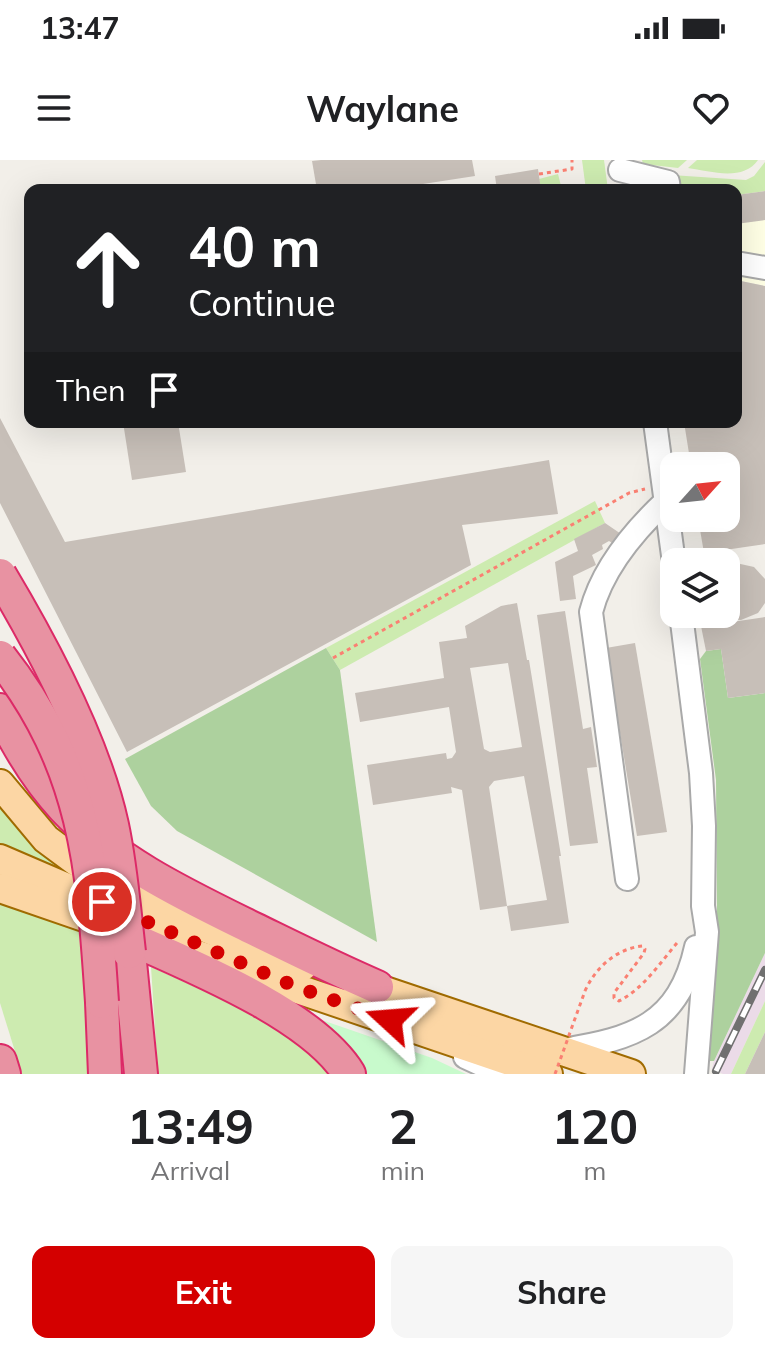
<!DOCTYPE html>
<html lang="en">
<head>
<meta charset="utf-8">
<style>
  body { margin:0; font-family:Mulish,sans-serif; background:#f6f6f6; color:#202124; height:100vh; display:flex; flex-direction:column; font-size:30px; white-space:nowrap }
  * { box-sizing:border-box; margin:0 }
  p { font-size:26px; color:#757577 }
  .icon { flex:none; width:44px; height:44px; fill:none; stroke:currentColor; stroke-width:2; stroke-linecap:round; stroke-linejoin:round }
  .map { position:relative; height:914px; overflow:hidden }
  .details { display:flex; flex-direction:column; background:#fff; flex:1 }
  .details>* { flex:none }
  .banner { position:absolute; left:24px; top:24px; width:718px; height:244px; border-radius:16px; box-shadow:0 8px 32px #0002; background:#202124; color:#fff; overflow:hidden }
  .needle { width:52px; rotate:63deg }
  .buttons { position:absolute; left:660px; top:292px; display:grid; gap:16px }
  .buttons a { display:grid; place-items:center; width:80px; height:80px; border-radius:16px; background:#fff; box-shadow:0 8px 32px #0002; font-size:40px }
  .pin { position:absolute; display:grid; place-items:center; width:68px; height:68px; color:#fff; margin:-34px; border:4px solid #fff; border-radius:50%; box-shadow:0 2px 8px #0007 }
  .me { position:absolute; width:88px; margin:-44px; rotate:289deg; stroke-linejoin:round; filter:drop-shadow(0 0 6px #0008) }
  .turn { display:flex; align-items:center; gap:28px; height:168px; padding:0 32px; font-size:36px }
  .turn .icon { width:104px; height:104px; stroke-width:2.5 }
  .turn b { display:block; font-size:56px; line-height:68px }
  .then { display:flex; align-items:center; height:76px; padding:0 32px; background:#0003; gap:16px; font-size:30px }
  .eta { display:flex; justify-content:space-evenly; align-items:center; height:136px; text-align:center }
  .eta b { font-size:48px; font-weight:700; line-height:56px }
  .action { display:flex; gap:16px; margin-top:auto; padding:16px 32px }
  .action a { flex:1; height:92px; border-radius:16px; background:#d40000; color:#fff; font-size:32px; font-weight:700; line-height:92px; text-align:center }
  .action a+a { background:#f6f6f6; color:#202124 }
  .status { display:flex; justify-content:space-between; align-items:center; height:56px; padding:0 40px; background:#fff; direction:ltr }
  .status svg { height:22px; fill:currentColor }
  header { display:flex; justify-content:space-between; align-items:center; height:104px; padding:0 32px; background:#fff; font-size:36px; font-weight:700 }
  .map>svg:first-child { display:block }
  .industrial { fill:#ebdbe8 }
  .education { fill:#ffffe5 }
  .grass { fill:#cdebb0 }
  .forest { fill:#add19e }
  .park { fill:#c8facc }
  .building { fill:#c7bfb8; fill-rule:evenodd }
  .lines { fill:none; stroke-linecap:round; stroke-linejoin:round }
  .minor-casing { stroke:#a9a9a9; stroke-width:26 }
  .major-casing { stroke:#a06b00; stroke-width:32 }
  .highway-casing { stroke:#dc2a67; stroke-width:36 }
  .path { stroke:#fa8072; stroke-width:3; stroke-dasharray:4 4; stroke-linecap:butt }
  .minor { stroke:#fff; stroke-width:22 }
  .major { stroke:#fcd6a4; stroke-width:28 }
  .highway { stroke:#e892a2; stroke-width:32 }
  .rail-casing { stroke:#707070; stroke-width:8 }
  .rail { stroke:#fff; stroke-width:5; stroke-dasharray:15; stroke-linecap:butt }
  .highway-bridge-casing { stroke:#dc2a67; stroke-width:36; stroke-linecap:butt }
  .path-bridge { stroke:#fa8072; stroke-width:3; stroke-dasharray:4 4; stroke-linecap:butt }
  .highway-bridge { stroke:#e892a2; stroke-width:32 }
  .route { stroke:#d40000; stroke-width:14; stroke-dasharray:0 25.2 }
</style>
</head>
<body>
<div class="status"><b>13:47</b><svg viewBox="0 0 49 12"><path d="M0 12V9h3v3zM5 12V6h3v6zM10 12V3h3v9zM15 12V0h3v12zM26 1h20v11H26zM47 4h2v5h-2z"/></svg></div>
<header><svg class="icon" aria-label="menu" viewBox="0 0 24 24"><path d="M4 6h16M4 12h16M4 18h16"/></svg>Waylane<svg class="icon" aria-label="heart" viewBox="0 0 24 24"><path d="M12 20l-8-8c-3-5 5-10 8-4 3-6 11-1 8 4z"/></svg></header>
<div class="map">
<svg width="765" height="914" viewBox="0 0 765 914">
  <rect width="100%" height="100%" fill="#f2efe9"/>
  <path class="industrial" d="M765,793V841L731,914H723L712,909L714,901Z"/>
  <path class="education" d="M765,31V126L736,120V35Z"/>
  <g class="grass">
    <path d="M582,0H604L608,30H586Z"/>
    <path d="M642,0H687L678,8L643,4Z"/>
    <path d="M697,0H758C743,22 710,11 688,8Z"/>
    <path d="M765,2V31L736,35V30H681L680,28H675L671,15L746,20L754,16Z"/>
    <path d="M558,14L562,30H541L539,19Z"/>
    <path d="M595,341L605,363L340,510L326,488Z"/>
    <path d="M0,647L39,687L76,716L0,688Z"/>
    <path d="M0,741L87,772L97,914H22L0,843Z"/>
    <path d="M151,807C206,832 292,867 329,914H158Z"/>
    <path d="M765,841V872L745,914H731Z"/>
  </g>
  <g class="forest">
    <path d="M326,488L340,510L377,782L177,671L151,646L125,599Z"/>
    <path d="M721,489L728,538L765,533V793L714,901H709L715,754L717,753L716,620L700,499L706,491Z"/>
  </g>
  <path class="park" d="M313,857L432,898L466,914H364Z"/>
  <g class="building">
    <path d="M321,0H472L475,16L384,30H317L312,1Z"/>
    <path d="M538,9L541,30H497L495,16Z"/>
    <path d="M765,31V60L736,64V35Z"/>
    <path d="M736,120L765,126V384L704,393L698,358H726V306H691L684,262H736Z"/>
    <path d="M0,258L65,382L549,300L558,354L462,365L471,405L127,592L0,343Z"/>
    <path d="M123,262H178L186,312L132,320Z"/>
    <path d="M605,363L624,376L617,386L609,381L602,385L603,389L592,395L596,405L573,416L576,439L560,441L555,402L578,391L574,379Z"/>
    <path d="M736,403L754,407L765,419V443L758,453L741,460L731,459L732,462L765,457V533L728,538L721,489L706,491L701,466L724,463L722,454H726V406Z"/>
    <path d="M517,443L527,500H529L561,696H559L569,763L511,771L507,746L547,740L524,616L494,621L489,627L507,746L480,750L462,630L451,627L452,633L373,645L367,605L446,593L447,599L452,598L456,592L449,547L360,562L355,533L444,518L439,482L467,478L465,466L501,446ZM508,503L522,587L490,592L484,589L470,508Z"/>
    <path d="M565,451L583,569L591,567L597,607L587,608L598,683L570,686L537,455Z"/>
    <path d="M635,483L667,672L637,676L606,488Z"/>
    <path d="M765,872V914H745Z"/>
  </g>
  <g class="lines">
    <g class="minor-casing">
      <g id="minor">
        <path d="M620,10L668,22L669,30"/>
        <path d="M736,103L765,108"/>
        <path d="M655,262L674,403"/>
        <path d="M681,454L701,613L704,666L703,746L707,772L696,914"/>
        <path d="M627,719L591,452C602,409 635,370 666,341"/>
        <path d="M562,890C634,879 679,864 696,787"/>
        <path d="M465,897L502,914"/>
      </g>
    </g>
    <g class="major-casing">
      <g id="major">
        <path d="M0,624L46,679L77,702L165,750L247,786L303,806"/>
        <path d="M0,699L179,776"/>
        <path d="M0,728L113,767"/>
        <path d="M186,791L548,914"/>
        <path d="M355,821L631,914"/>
      </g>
    </g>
    <g class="highway-casing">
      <g id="highway">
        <path d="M0,550C17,585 37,619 64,648C116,703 187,736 254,769C295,789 335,809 377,827"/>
        <path d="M107,768C175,799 311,851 349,914"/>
        <path d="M129,792L141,914"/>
        <path d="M102,842L105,914"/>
        <path d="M0,901L4,914"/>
      </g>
    </g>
    <g class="path">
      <path d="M539,14L572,9V0"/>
      <path d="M668,422L670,438"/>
      <path d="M333,498L629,333L645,329"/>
      <path d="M585,831C595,808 617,788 643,786L645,789L644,793L614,833V838L619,841C643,829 660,803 677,783"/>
    </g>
    <use href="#minor" class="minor"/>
    <use href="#major" class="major"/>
    <use href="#highway" class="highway"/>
    <g class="rail-casing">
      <path id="rail" d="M716,911L765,810"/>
    </g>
    <use href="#rail" class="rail"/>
    <g class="highway-bridge-casing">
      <g id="highway-bridge">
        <path d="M0,415C43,487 94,583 112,665C121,707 124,749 129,792"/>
        <path d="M0,497C87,607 93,709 102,842"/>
      </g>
    </g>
    <path class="path-bridge" d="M555,914L585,831"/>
    <use href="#highway-bridge" class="highway-bridge"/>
  </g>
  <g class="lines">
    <path class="route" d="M102,742L294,826L390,860"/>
  </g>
</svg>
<div class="buttons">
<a><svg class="needle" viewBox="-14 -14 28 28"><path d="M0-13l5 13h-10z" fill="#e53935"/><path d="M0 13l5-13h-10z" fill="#757577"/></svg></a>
<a><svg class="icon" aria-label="layers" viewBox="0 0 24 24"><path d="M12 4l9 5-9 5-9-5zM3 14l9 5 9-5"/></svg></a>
</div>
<div class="pin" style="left:102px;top:742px;background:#d93025"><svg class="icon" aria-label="arrive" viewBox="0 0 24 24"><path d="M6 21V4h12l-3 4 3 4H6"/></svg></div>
<svg class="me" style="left:390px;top:860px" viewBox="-20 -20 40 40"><path d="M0-17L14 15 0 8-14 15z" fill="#d40000" stroke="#fff" stroke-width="4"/></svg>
<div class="banner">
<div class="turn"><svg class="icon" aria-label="ahead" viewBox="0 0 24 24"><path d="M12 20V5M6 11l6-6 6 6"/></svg><div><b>40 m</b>Continue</div></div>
<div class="then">Then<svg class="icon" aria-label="arrive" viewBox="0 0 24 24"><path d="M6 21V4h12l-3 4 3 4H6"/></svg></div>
</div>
</div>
<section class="details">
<div class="eta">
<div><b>13:49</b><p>Arrival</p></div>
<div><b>2</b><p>min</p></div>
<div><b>120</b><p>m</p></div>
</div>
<div class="action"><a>Exit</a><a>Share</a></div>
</section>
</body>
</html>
